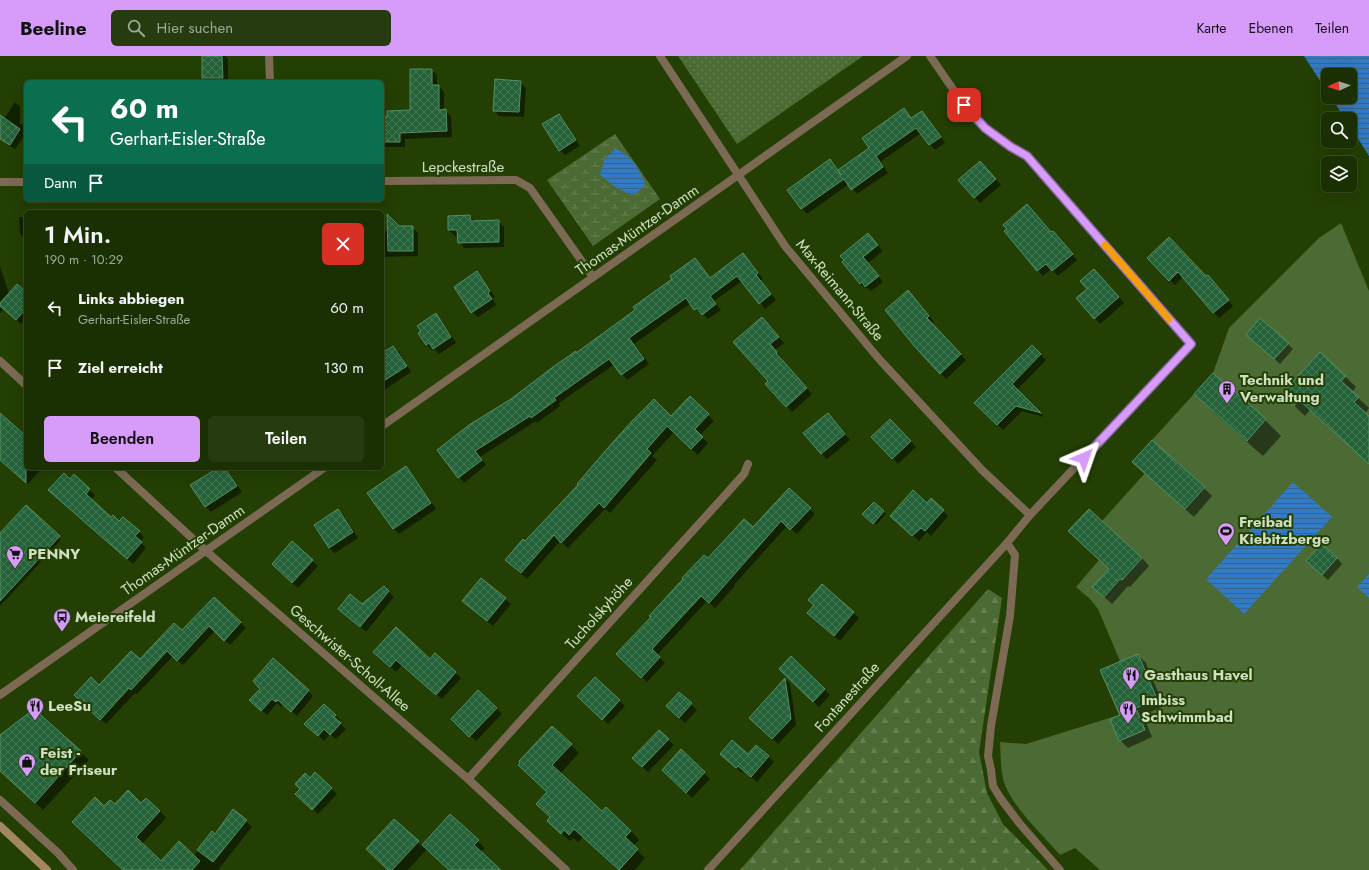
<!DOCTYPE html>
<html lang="de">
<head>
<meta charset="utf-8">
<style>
  body { margin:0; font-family:Jost,sans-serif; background:#273b11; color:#f1f3f6; height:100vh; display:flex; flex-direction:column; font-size:15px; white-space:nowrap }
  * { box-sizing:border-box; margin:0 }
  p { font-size:13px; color:#9fa999 }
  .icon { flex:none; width:22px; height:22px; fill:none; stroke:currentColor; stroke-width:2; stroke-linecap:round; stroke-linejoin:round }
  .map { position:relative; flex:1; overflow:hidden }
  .drawer { position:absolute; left:24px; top:154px; width:360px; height:260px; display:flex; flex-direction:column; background:#1a2f02; border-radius:6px; box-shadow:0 4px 16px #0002,0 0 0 1px #384a24 }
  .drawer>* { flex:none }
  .top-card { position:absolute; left:24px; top:24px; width:360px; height:122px; border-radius:6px; box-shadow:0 4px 16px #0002,0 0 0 1px #384a24; background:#0b6e4f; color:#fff; overflow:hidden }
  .needle { width:26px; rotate:266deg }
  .fabs { position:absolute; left:1321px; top:12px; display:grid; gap:8px }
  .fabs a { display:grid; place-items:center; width:36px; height:36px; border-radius:6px; background:#1a2f02; box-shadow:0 4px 16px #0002,0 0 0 1px #384a24; font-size:20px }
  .pin { position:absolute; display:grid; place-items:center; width:34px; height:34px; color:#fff; margin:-17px; border-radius:8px; box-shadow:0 2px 6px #0006 }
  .me { position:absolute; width:44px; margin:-22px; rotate:43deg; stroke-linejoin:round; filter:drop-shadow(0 0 3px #0008) }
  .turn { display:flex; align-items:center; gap:14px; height:84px; padding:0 20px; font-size:18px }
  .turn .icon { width:52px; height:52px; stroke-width:2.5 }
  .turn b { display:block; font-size:28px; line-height:34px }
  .then { display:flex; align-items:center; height:38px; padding:0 20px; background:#0003; gap:8px; font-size:15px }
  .round { display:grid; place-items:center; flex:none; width:42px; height:42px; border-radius:6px; background:#273b11 }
  .headline { display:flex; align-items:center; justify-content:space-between; height:68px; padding:0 20px }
  h1 { font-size:24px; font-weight:600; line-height:30px }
  .button { display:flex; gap:8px; margin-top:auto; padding:8px 20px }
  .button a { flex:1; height:46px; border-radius:6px; background:#d79bf9; color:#111; font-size:16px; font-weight:600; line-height:46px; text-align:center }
  .button a+a { background:#273b11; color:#f1f3f6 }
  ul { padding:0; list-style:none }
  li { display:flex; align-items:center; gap:12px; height:60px; padding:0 20px }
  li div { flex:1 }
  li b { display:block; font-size:15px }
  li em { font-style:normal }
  header { display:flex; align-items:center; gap:24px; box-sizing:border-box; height:56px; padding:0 20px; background:#d79bf9; color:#111 }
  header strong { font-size:19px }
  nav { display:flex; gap:22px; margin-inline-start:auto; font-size:14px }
  .search { width:280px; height:36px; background:#273b11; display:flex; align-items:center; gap:10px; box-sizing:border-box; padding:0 14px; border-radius:6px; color:#9fa999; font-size:15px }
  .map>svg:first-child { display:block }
  .grass { fill:url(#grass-dots) }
  .forest { fill:url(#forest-firs) }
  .wetland { fill:url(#wetland-marsh) }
  .park { fill:#4c6a33 }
  .water { fill:url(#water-rules) }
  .shadow { fill:#0007 }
  .building { fill:url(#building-cross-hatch); stroke:#549065 }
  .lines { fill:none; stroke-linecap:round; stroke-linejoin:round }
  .minor { stroke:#7c6a54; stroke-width:8 }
  .tertiary { stroke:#7c6a54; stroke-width:8 }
  .secondary { stroke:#a38662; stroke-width:8 }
  .route-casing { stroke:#8c65a2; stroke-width:10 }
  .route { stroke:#d79bf9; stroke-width:7 }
  .slow { stroke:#f59e0b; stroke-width:7 }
  .labels { text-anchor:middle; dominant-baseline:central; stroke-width:4; stroke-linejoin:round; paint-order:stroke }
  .street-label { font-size:15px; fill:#cee0c1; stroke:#233f03 }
  .poi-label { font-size:15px; font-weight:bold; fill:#cee0c1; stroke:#233f03; text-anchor:start }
</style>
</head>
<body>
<header>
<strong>Beeline</strong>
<div class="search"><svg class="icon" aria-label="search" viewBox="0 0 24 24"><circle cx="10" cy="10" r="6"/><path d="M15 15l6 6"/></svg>Hier suchen</div>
<nav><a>Karte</a><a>Ebenen</a><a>Teilen</a></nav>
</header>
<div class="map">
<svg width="1369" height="814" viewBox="0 0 1369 814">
  <defs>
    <pattern id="grass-dots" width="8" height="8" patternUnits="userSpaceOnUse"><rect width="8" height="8" fill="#4c6a33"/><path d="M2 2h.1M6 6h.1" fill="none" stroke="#657f4f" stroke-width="1.8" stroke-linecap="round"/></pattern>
    <pattern id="forest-firs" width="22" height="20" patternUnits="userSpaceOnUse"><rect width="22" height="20" fill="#4c6a33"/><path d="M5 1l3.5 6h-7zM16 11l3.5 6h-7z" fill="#657f4f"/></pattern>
    <pattern id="wetland-marsh" width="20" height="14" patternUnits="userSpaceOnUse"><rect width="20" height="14" fill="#4c6a33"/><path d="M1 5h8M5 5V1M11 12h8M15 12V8" fill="none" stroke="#657f4f"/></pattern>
    <pattern id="water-rules" width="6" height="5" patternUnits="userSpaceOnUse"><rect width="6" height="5" fill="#337ac4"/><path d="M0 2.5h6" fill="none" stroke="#37648d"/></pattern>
    <pattern id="building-cross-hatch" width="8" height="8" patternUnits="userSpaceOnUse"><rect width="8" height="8" fill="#25623a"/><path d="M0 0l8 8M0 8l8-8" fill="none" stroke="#437855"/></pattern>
  </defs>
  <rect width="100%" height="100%" fill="#233f03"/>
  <path class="grass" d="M678,0H863L737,88Z"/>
  <path class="forest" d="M988,533L1002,542L979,696L987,737L1003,768L1048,814H740Z"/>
  <path class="wetland" d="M615,78L660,143L593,190L547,124Z"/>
  <path class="park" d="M1341,167L1369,235V814H1100L1075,792L1060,799C1043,779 1015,754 1005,729C1000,716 1001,700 1000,686L1026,688L1119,659L1100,614L1120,605L1098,553L1090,543L1076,531L1099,504L1068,475L1089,453L1102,465L1145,417L1132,406L1213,317L1229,272L1319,182Z"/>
  <g class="water">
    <path d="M1304,0H1369V100L1350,70V63H1345L1331,41H1350V19H1328V37Z"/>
    <path d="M616,93C632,100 638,111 645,127L642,133L632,139L617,132L600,119L605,102Z"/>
    <path d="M1293,426L1332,461L1244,558L1206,523Z"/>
    <path d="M1369,518V542L1357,531Z"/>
  </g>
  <g class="shadow">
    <path d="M203,0H225L228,3V26H207L203,22Z"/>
    <path d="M431,14L437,19V30H439L444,36V54L451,60L452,81L405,83V91H382V62H388L411,55Z"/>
    <path d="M520,26L526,32L524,61L499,60L494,54Z"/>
    <path d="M15,46L20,51V68H24L26,70V77L15,93L0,83V69Z"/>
    <path d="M904,53L912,63L922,56L927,62L945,87L935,94L921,77L880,106L888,117L857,138L849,128L807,158L802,152L830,105L839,115L870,93Z"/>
    <path d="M558,59L564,64L580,90L565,99L560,94Z"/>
    <path d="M985,111L1001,129L980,147L959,124Z"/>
    <path d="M470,160L475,166L498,165L504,171V191L464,192L459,186V179L455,180L449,174Z"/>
    <path d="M19,161H26V183L20,178Z"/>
    <path d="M392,163L399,171H412L418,177V200L382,201V183Z"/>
    <path d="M1008,173L1052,177L1058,182L1077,204L1058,220L1051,213L1043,220L1038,214Z"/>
    <path d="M868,178L883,195L868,207L883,226L871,235L868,232L866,233L860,228L843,206Z"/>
    <path d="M743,198L763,223L760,225L776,244L765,253L742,225L714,245L721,254L708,263L702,257L701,258L691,247L634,288L649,308L627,324L615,308L559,347L560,350L537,367L536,365L480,401L486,409L464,427L438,394L511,344L637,254L674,223L694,203L710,223Z"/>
    <path d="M1149,202L1206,221L1213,226L1233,250L1219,262L1183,221L1175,229Z"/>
    <path d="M0,210L9,238L25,237L26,235V263L21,268L4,253L0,257Z"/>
    <path d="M477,216L482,222L495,241L492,242L496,249L478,261L472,256Z"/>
    <path d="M1100,219L1124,247L1100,268L1078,242L1089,233Z"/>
    <path d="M914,241L934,266L932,268L966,304L946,323L916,290Z"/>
    <path d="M436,258L441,264L456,287L439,298L434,293L432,294L427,289L419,277Z"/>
    <path d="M767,268L784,287L775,294L782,302L780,303L812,338L792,356L766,328L769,325Z"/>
    <path d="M1253,284L1288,288L1293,293L1280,308Z"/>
    <path d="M393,291L399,296L411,316L386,333L382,329V298Z"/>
    <path d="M1032,291L1046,304L1017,334L1044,361L1022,355L1003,374L976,347Z"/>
    <path d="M1345,320L1356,331L1352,336L1369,352L1365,358L1369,362V408L1310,354L1305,360L1283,339Z"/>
    <path d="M1196,338L1265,364L1281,380L1263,400L1211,354Z"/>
    <path d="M690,341L714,365L700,379L708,387L698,399L674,376L652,400L657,404L610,457L605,453L568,492L560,485L527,523L512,510L525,487L580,429L671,361Z"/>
    <path d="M0,358L26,380V412H42L28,428L0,402Z"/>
    <path d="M828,358L850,384L827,403L821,397Z"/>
    <path d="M890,364L916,391L898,408L873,381Z"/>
    <path d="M406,411L411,417L436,453L399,478L394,473L369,437Z"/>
    <path d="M219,412H225L228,415L242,436L211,456L206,451L191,429Z"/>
    <path d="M1142,415L1204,432L1212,440L1194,461Z"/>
    <path d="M74,420L95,439L91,444L111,462L139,476L144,481L140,486L146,492L133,508L55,439Z"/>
    <path d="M874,447L886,458L876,469L864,458Z"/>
    <path d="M927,448L943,455L948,460L931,480L927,476L919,485L896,465Z"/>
    <path d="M26,450L61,484L0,550V479Z"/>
    <path d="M810,453L815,458L797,478L787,470L734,529L735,530L715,552L707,545L657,599L665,607L647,626L617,598L708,504L753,472Z"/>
    <path d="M338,454L343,459L358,482L335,497L329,492Z"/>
    <path d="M1142,502L1149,510L1130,531L1128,530L1112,548L1101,538Z"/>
    <path d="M1337,502L1342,508L1328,524L1313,511Z"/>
    <path d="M312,505L318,510L298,532L278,514Z"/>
    <path d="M481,523L511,548L493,570L469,550Z"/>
    <path d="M822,530L859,562L840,585L814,562L815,550Z"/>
    <path d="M384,531L394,541L366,576L345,558L362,550Z"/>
    <path d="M214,542L246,572L230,589L215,575L183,609L173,600L137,638L135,637L106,668L80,645L99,630L140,605L182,576Z"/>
    <path d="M375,596L430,605L455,616L461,622L442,643L402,609L396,616Z"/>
    <path d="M1138,599L1146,607L1164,650L1143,659L1152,681L1128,692L1120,684L1121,659Z"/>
    <path d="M791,602L830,639L819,651L780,613Z"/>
    <path d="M595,622L625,650L608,668L578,640Z"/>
    <path d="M785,623L790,628L796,669L778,688L751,662Z"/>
    <path d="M308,635L313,640L297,660L284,648L281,651L277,647L267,659L251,644Z"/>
    <path d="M479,636L502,658L476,685L452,663Z"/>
    <path d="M679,637L697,654L685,667L673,656Z"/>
    <path d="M335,659L341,665L339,666L346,673L336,683L330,678L324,685L306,668Z"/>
    <path d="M552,671L579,697L560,718L602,757L631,775L639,784L633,790L645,802L635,814H618L583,781L578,786L573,782L570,785L556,773L551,762L548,737Z"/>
    <path d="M659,675L674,689L648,716L633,702Z"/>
    <path d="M0,680L80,696L89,704L43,754L0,714Z"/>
    <path d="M756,690L774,706L757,726L744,715L742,717L727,703L748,700Z"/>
    <path d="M681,695L710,723L692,742L669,719Z"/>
    <path d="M315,717L337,738L318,758L297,738Z"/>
    <path d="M141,748L160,755L166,762L142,788L161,806L194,800L212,777L215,779L246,765L252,771L218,814H124L104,751Z"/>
    <path d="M450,759L485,792L480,796L499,814H450L427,793L408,814H389L394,764L422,790Z"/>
  </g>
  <g class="building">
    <path d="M202,0H222L223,22H202Z"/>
    <path d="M410,13H432V29H439V54L446,53L447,75L400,77V86H382V61H387V55L410,54Z"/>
    <path d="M495,23L521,25L519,56L493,55Z"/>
    <path d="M904,52L911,62L922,55L941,81L929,89L916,72L876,100L883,111L851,134L844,123L801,153L787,134L830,103L841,119L838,114L869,92L862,82Z"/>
    <path d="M559,58L576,84L559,95L542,68Z"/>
    <path d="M0,59L20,73L10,89L0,83Z"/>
    <path d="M980,105L996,123L974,142L958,124Z"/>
    <path d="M1027,148L1051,176L1053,175L1073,198L1052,215L1046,208L1037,215L1004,175L1007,173L1003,169Z"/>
    <path d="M387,158L399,170H413V195H388Z"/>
    <path d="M470,159L471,165L499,164V186L458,187L457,174H448V160Z"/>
    <path d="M868,177L878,189L863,201L879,220L865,231L862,226L860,228L842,206L844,204L840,200Z"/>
    <path d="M1169,181L1206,220L1208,219L1229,244L1213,257L1178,216L1169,225L1147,202Z"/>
    <path d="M743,197L758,217L756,219L771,238L759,248L737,220L710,240L716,248L702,259L697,252L694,254L686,242L629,282L644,303L621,319L609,303L554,342L556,344L531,362L530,360L475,395L482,404L458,422L437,394L469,369L511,343L553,311L576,295V297L635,254L633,251L672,223L670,220L695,202L710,222Z"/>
    <path d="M1094,213L1119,241L1094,263L1076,242L1087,233L1080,225Z"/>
    <path d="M477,215L490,235L488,237L492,243L471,257L454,231Z"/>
    <path d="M17,228L26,236V253L16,264L0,250V247Z"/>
    <path d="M908,234L929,260L927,262L961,298L940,318L915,291L885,254Z"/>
    <path d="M436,257L451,281L433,293L429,287L426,289L418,277L421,275L417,270Z"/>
    <path d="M762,261L779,281L770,288L777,296L776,297L807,332L786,351L765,328L768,325L733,286Z"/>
    <path d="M1260,262L1289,287L1274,303L1246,279Z"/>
    <path d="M1032,289L1041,298L1012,328L1041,357L1016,350L997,369L974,347Z"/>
    <path d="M393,290L407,310L382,326V297Z"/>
    <path d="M1320,296L1346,320L1341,325L1359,341L1354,346L1369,360V408L1299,344L1294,350L1281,339Z"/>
    <path d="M1213,317L1266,363L1247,385L1194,338Z"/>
    <path d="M690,340L709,358L695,373L703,381L691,393L667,370L647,393L651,397L604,452L599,447L561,487L554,479L521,517L505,504L523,483L525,485L578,429L577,428L606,394L633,364L654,343L671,360Z"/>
    <path d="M0,357L26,380V427L0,404Z"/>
    <path d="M828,357L845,378L821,398L803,377Z"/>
    <path d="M890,363L911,385L892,403L871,381Z"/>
    <path d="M1152,384L1205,431L1185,453L1132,406Z"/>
    <path d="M406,410L431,447L393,473L367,437Z"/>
    <path d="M218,412H225L237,430L205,451L190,429Z"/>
    <path d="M64,417L70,423L74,418L90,433L86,438L111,461L113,459L119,465L123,461L140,475L135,480L142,486L127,503L48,434Z"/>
    <path d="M789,432L811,452L790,474L781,465L709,547L701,540L652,593L660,601L641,622L616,598L651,561L649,560L683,523L682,522L704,499L708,502L744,463L753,471Z"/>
    <path d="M913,434L927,447L931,442L944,454L925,475L921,472L912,480L890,460Z"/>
    <path d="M874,446L884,455L873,468L862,458Z"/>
    <path d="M26,449L60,480L0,545V477Z"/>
    <path d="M338,453L353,476L329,492L314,469Z"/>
    <path d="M1089,453L1142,502L1122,524L1120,523L1104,541L1092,531L1109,513L1068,475Z"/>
    <path d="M292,485L313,504L292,527L272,508Z"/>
    <path d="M1322,488L1337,502L1322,519L1306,505Z"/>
    <path d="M481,522L506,542L487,565L462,545Z"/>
    <path d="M822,528L854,556L834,580L807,557L814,549L808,544Z"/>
    <path d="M384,530L389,535L360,571L338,553L350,538L362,548Z"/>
    <path d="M214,541L241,566L224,585L209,570L177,605L167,595L131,634L129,632L100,664L74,639L91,621L99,629L131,595L140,603L174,567L182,574Z"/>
    <path d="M396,571L430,603L435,597L456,616L436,639L396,604L390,611L373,596Z"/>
    <path d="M1138,598L1157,643L1136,652L1145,674L1119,685L1110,663L1120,659L1100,614Z"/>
    <path d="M791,600L825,633L813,646L779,613Z"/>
    <path d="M273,602L309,634L291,656L278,644L276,646L272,643L261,655L249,644L260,633L253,625Z"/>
    <path d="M595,621L620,644L602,664L577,640Z"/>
    <path d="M785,622L791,663L772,683L749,662Z"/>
    <path d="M478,634L497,652L469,681L451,663Z"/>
    <path d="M679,636L692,647L679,662L666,650Z"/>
    <path d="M324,648L336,659L334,661L341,667L330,679L324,673L318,680L304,668Z"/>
    <path d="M34,653L81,695L35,747L0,715V679Z"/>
    <path d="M552,670L572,688L552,709L602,755L606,751L631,775L625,781L638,793L619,814L574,773L569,779L564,774L561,778L547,765L550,761L536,748L547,736L518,709L520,707L519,705Z"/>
    <path d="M659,674L669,683L642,711L632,702Z"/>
    <path d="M732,684L748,698L756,689L769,700L751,721L738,710L736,712L720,698Z"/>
    <path d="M681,693L705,716L686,737L662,714Z"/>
    <path d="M315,716L332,732L312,754L295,738L300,733L295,728L305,717L310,722Z"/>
    <path d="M128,734L141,747L146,742L160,755L136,781L161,805L179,785L200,805L192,814H123L72,766L95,741L104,750L110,744L115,748Z"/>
    <path d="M233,753L247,764L213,806L197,794L212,775L215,778Z"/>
    <path d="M450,758L479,784L474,789L501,814H449L422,789Z"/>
    <path d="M394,763L419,785L392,814H388L366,793Z"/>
  </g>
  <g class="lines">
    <g class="minor">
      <path d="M269,0L270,26"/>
      <path d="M660,0L785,190L879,303L983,415L1030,459"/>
      <path d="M382,125L516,124L530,132L593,221"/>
      <path d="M0,126H26"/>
      <path d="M0,305L26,329"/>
      <path d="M116,412L206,495L468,723L566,814"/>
      <path d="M1007,487L1015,499L1010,560L991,670L988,700L991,714L993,730L1001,743L1020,768L1060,814"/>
      <path d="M468,723L727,437L744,418L748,408"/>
      <path d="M708,814L1007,487L1030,459L1191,288L1027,100C1013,92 996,83 984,71C963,50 947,24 930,0"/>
    </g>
    <g class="tertiary">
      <path d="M382,370L907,0"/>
      <path d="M0,639L324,412"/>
      <path d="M0,744L58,797L73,814"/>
    </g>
    <path class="secondary" d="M0,770L47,814"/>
  </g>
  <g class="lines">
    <g class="route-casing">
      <path id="route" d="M964,49L985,72L1011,91L1027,100L1191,288L1084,402"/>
    </g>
    <use href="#route" class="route"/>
    <path class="slow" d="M1105,189L1169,263"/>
  </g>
  <defs>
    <g id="building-pin" transform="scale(0.9)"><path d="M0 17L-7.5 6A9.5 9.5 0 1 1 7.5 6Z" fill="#d79bf9" stroke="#233f03"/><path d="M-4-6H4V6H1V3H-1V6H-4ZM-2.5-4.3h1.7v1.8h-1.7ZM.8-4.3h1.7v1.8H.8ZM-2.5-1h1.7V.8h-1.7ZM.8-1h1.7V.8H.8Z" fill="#111"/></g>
    <g id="stadium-pin" transform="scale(0.9)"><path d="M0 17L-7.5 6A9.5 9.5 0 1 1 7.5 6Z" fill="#d79bf9" stroke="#233f03"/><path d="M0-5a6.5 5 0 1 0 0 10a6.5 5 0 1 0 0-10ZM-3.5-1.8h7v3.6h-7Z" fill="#111"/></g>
    <g id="supermarket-pin" transform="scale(0.9)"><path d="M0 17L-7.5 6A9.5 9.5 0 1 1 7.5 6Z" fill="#d79bf9" stroke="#233f03"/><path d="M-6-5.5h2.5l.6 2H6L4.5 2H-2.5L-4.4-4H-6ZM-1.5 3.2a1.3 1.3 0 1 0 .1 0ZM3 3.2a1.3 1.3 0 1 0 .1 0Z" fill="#111"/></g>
    <g id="bus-pin" transform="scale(0.9)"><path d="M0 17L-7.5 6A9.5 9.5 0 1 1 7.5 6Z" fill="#d79bf9" stroke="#233f03"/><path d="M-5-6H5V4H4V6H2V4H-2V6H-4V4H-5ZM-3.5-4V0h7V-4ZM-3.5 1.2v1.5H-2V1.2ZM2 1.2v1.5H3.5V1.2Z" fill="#111"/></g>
    <g id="restaurant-pin" transform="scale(0.9)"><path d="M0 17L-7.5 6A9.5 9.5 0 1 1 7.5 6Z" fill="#d79bf9" stroke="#233f03"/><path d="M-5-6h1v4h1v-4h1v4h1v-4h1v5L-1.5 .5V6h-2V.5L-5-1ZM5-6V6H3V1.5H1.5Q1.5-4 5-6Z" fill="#111"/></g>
    <g id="shop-pin" transform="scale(0.9)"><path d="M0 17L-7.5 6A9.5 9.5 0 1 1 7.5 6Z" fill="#d79bf9" stroke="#233f03"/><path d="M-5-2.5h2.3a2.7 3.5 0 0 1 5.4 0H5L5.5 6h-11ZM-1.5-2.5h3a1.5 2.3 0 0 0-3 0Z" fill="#111"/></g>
  </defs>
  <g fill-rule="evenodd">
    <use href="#building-pin" x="1227" y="333"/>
    <use href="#stadium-pin" x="1226" y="475"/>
    <use href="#supermarket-pin" x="15" y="498"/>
    <use href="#bus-pin" x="62" y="561"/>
    <use href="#restaurant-pin" x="1131" y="619"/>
    <use href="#restaurant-pin" x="35" y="650"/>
    <use href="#restaurant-pin" x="1128" y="653"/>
    <use href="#shop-pin" x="27" y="706"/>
  </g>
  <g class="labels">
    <g class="street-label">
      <text x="463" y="111">Lepckestraße</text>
      <text transform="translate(637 174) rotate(-35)">Thomas-Müntzer-Damm</text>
      <text transform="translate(840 234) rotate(50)">Max-Reimann-Straße</text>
      <text transform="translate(183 494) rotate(-35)">Thomas-Müntzer-Damm</text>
      <text transform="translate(599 557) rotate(-48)">Tucholskyhöhe</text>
      <text transform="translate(350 602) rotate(41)">Geschwister-Scholl-Allee</text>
      <text transform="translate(847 641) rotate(-48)">Fontanestraße</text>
    </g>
    <g class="poi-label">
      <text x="1240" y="324">Technik und<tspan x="1240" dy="17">Verwaltung</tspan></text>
      <text x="1239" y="466">Freibad<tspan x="1239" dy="17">Kiebitzberge</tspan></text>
      <text x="28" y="498">PENNY</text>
      <text x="75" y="561">Meiereifeld</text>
      <text x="1144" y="619">Gasthaus Havel</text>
      <text x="1141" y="644">Imbiss<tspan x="1141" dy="17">Schwimmbad</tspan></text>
      <text x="48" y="650">LeeSu</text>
      <text x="40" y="697">Feist -<tspan x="40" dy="17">der Friseur</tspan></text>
    </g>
  </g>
</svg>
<div class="fabs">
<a><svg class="needle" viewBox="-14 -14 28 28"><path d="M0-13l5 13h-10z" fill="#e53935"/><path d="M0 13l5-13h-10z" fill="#9fa999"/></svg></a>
<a><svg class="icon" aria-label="search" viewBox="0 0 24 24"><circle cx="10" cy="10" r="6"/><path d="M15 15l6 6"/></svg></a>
<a><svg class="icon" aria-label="layers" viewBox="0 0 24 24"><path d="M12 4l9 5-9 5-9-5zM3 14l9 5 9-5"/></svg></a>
</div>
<div class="pin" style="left:964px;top:49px;background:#d93025"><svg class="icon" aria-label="arrive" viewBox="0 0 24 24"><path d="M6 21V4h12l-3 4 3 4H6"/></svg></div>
<svg class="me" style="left:1084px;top:402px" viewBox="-20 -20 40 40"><path d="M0-17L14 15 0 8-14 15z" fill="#d79bf9" stroke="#fff" stroke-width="4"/></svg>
<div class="top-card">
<div class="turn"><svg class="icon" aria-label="left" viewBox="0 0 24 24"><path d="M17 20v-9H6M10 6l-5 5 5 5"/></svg><div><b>60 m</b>Gerhart-Eisler-Straße</div></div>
<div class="then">Dann<svg class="icon" aria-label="arrive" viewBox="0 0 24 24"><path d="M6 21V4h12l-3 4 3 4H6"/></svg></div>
</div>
<section class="drawer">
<div class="headline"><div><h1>1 Min.</h1><p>190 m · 10:29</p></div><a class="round" style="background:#d93025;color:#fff"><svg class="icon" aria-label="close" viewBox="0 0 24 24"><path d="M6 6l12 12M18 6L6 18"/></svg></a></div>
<ul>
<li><svg class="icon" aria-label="left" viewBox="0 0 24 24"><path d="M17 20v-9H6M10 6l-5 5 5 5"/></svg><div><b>Links abbiegen</b><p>Gerhart-Eisler-Straße</p></div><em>60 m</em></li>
<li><svg class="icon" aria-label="arrive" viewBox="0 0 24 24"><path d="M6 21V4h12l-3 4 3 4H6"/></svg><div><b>Ziel erreicht</b></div><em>130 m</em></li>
</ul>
<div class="button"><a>Beenden</a><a>Teilen</a></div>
</section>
</div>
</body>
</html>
